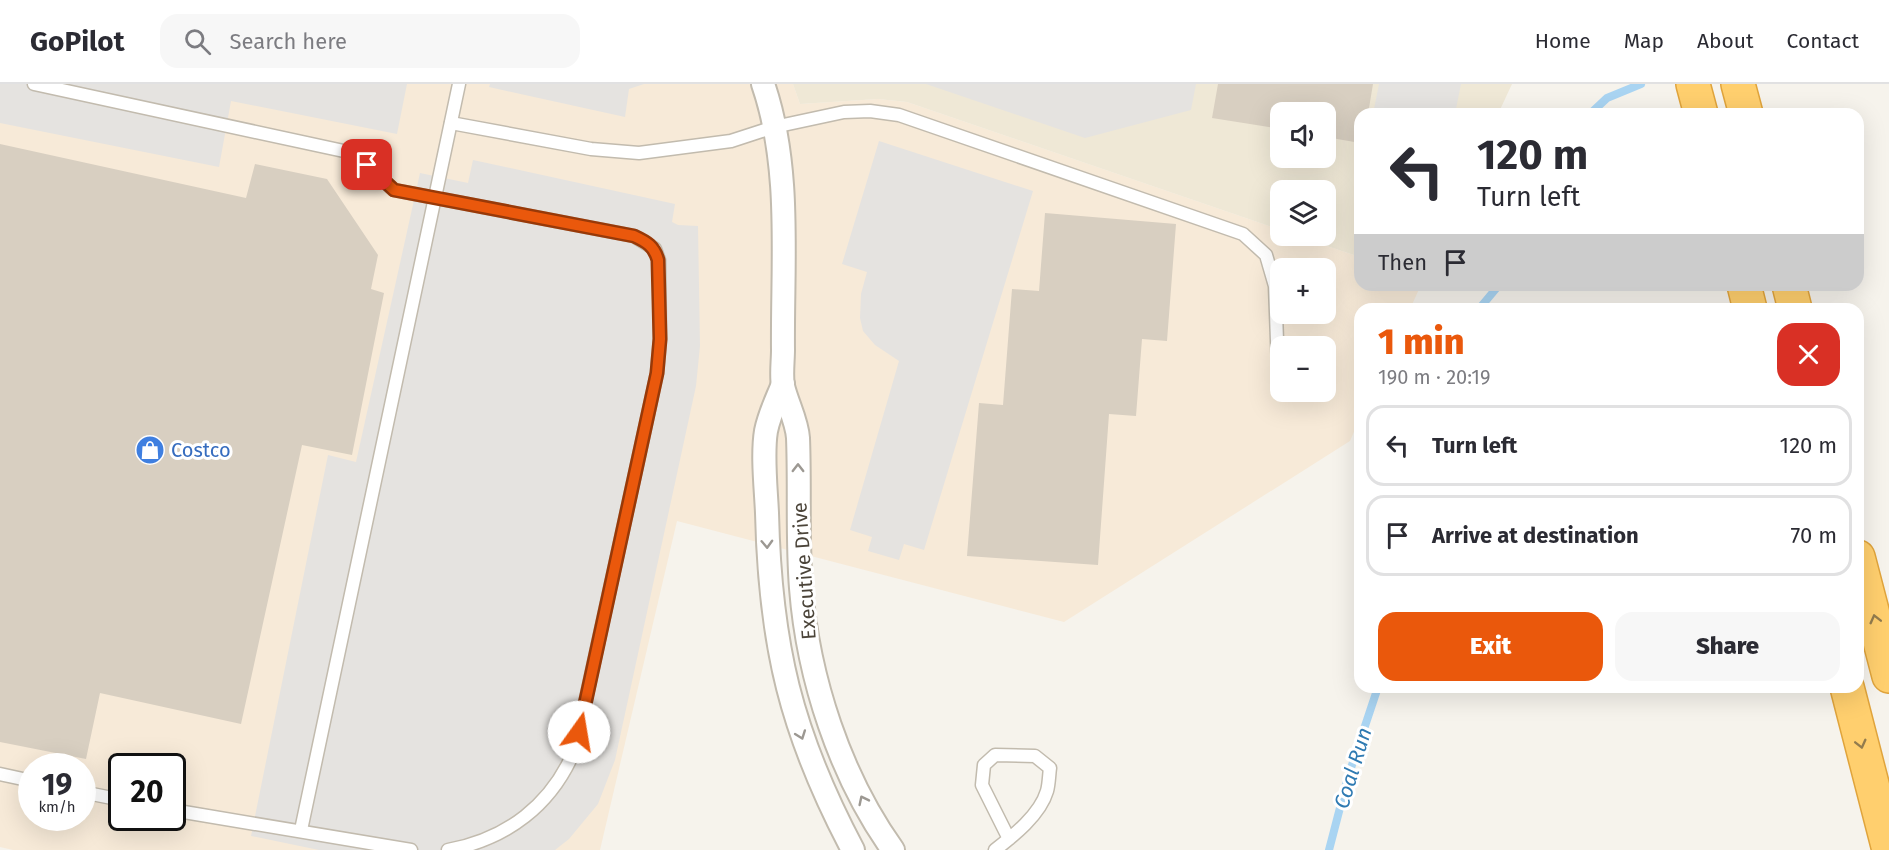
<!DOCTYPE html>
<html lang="en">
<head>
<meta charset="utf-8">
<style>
  body { margin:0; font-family:"Fira Sans",sans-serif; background:#f7f7f7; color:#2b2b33; height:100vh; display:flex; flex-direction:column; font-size:22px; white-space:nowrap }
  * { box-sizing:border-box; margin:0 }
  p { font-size:20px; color:#7c7c81 }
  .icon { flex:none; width:33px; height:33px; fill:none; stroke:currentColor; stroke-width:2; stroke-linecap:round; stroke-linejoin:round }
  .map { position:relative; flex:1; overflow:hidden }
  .panel { position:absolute; left:1354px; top:219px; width:510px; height:390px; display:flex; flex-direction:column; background:#fff; border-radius:18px; box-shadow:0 6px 24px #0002 }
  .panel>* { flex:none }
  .banner { position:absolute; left:1354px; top:24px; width:510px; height:183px; border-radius:18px; box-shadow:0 6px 24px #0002; background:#fff; color:#2b2b33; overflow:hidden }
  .fabs { position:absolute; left:1270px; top:18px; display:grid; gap:12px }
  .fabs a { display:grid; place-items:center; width:66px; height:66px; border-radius:12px; background:#fff; box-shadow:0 6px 24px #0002; font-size:30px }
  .speed { position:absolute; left:18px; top:669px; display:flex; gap:12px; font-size:30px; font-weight:700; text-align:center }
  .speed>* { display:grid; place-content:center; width:78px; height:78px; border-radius:50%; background:#fff; box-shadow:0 6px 24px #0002; line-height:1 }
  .speed small { font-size:15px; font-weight:400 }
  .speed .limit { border:3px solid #111; border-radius:9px; background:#fff; color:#111 }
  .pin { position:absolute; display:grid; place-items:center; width:51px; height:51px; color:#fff; margin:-26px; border-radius:12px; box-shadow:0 3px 9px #0006 }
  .me { position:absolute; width:66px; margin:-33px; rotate:13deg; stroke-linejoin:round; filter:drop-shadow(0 0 4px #0008) }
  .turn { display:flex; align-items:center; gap:21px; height:126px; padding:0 24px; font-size:27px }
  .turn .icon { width:78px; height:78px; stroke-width:2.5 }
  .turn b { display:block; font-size:42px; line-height:51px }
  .then { display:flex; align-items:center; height:57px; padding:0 24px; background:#0003; gap:12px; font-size:22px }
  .round { display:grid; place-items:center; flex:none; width:63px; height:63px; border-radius:18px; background:#f7f7f7 }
  .overview { display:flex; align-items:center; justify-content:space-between; height:102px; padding:0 24px }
  h1 { font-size:36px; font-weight:800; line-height:45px; color:#ea580c }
  .primary-button { display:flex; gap:12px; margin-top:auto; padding:12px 24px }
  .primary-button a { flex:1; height:69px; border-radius:18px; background:#ea580c; color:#fff; font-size:24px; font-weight:800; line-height:69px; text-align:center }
  .primary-button a+a { background:#f7f7f7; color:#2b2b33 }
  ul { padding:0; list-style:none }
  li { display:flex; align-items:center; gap:18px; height:81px; margin:0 12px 9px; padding:0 12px; border:3px solid #e1e1e2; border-radius:18px }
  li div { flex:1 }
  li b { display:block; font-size:22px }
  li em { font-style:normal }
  header { display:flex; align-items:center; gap:36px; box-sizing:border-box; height:84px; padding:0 30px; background:#fff; border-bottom:2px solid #e1e1e2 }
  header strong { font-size:28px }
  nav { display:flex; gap:33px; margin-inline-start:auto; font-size:21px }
  .search { width:420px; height:54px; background:#f7f7f7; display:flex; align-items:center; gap:15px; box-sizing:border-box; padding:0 21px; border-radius:18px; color:#7c7c81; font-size:22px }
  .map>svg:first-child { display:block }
  .commercial { fill:#f7ead8; fill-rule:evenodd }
  .education { fill:#efe8d6; fill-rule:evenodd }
  .parking { fill:#e5e3e0 }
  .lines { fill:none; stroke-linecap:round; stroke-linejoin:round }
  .stream { stroke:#a9d4f2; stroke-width:8 }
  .building { fill:#d8cfc1 }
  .service-casing { stroke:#c2bbae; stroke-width:15 }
  .minor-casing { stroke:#c2bbae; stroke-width:26 }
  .motorway-casing { stroke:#e0a43c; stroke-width:36 }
  .service { stroke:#fff; stroke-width:12 }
  .minor { stroke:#fff; stroke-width:22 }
  .motorway { stroke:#ffcf6e; stroke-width:33 }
  .oneway { stroke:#9c9892 }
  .oneway2 { stroke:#937c4e }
  .route-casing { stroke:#983908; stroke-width:15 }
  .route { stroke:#ea580c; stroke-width:10 }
  .labels { text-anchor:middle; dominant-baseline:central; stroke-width:6; stroke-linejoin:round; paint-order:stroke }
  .shop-label { font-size:20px; fill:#366cbe; stroke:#fff; text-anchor:start }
  .street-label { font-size:20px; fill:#4b4439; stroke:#fff }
  .water-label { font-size:21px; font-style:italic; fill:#2e7ab2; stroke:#fff }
</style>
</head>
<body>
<header>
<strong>GoPilot</strong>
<div class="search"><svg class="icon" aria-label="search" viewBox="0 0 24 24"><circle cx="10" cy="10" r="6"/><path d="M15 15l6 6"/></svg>Search here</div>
<nav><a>Home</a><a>Map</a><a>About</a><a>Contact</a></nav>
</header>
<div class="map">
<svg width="1889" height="766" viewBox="0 0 1889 766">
  <rect width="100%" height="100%" fill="#f6f3ec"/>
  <path class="commercial" d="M0,0H793L800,20L878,15L907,18L1281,146V152H1297L1360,173V201H1421L1410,225H1360V334L1350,357L1064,538L677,437L600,766H13L0,763ZM1281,184H1326V230H1281ZM1281,262H1326V308H1281ZM32,682H82V734H32ZM122,682H172V734H122Z"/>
  <path class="education" d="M793,0H1512L1498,30H1360V173L1297,152H1326V106H1281V146L907,18L878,15L800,20ZM1281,28H1326V74H1281Z"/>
  <g class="parking">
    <path d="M0,0H407L397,50L231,17L219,83L0,39Z"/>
    <path d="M490,0H644L629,5L625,33L489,3Z"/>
    <path d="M926,0H1196L1191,26L1085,54Z"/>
    <path d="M1379,0H1461L1455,30H1373Z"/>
    <path d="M879,57L1033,107L924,466L904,460L899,476L868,467L872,453L850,446L899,277L875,261L863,247L860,234L861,210L867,188L842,180Z"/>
    <path d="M473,76L675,120L672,138L678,141L698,142L700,262L696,302L615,676L598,720L569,755L555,766H319L251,752L328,371L356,378L420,89L468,99Z"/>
  </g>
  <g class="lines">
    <g class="stream">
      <path d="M1590,30L1607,14L1641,0"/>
      <path d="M1479,225L1499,201"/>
      <path d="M1360,448V452"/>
      <path d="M1329,766L1348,693L1378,603"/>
    </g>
  </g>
  <g class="building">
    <path d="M1218,0H1373L1368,30H1360V59L1326,53V28H1281V45L1212,34Z"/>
    <path d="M0,60L246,114L255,80L327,95L378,171L371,205L384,209L352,371L302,361L241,640L100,609L86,675L0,658Z"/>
    <path d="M1045,129L1176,140L1167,257L1142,255L1136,332L1109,330L1098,481L967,472L979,319L1003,321L1012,205L1039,207Z"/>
  </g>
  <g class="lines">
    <g class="service-casing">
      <g id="service">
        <path d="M34,0L353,69L394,106L634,152L655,165L659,176L660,255L657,289L575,665C552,721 507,755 448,766"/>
        <path d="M451,39L591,65L639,69L731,57L774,43L844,28L870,27L899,31L1243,150L1266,171L1275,202L1278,284"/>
        <path d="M0,690L32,697"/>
        <path d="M82,708L122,716"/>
        <path d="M172,726L411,766"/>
        <path d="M301,746L459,0"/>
        <path d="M995,766C1013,752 1040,731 1047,707C1049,700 1049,691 1050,684L1035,672L995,671L984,681L982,701L1009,755"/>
      </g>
    </g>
    <g class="minor-casing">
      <g id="minor">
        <path d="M763,0C792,84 782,179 783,266C783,277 781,291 783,302C787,319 797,337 798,354C800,404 797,454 801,504C808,594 840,692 893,766"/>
        <path d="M783,300C777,315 769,331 766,347C762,371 766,405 767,429C770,561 791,649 853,766"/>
      </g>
    </g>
    <g class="motorway-casing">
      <g id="motorway">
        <path d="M1693,0L1701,30"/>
        <path d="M1738,0L1746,30"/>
        <path d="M1744,201L1750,225"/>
        <path d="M1789,201L1795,225"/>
        <path d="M1858,473L1889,592"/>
        <path d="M1847,603L1889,766"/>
      </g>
    </g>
    <use href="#service" class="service"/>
    <use href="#minor" class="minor"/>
    <use href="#motorway" class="motorway"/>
  </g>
  <defs><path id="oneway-chevron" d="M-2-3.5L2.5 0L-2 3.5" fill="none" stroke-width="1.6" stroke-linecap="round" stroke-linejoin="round" transform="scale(1.5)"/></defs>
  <g class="oneway">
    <use href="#oneway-chevron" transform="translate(798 384) rotate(-90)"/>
    <use href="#oneway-chevron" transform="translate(767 460) rotate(88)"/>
    <use href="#oneway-chevron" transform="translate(801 651) rotate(70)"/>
    <use href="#oneway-chevron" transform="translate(863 716) rotate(-116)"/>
  </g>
  <g class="oneway2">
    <use href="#oneway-chevron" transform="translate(1875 535) rotate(-104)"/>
    <use href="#oneway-chevron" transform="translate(1861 660) rotate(76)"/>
  </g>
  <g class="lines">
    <g class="route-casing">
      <path id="route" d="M367,81L394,106L634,152C647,158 654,162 658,176L660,255L657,289L579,648"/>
    </g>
    <use href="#route" class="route"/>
  </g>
  <defs>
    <g id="shop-disc" transform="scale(1.5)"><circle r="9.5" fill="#3f7fe0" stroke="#fff"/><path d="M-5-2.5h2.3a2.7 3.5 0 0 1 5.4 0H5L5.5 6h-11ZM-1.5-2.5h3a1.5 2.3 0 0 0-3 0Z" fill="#fff"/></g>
  </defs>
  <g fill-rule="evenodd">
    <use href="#shop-disc" x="150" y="366"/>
  </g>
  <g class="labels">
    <g class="shop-label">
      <text x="171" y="366">Costco</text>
    </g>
    <g class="street-label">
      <text transform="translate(804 487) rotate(-94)">Executive Drive</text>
    </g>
    <g class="water-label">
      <text transform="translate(1353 684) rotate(-73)">Coal Run</text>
    </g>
  </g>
</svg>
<div class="fabs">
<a><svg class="icon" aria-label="sound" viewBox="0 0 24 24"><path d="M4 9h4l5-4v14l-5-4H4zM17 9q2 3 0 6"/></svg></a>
<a><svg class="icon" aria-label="layers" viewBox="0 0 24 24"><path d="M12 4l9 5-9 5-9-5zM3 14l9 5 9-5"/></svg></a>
<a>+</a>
<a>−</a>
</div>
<div class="speed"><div>19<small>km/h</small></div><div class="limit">20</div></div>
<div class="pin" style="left:367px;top:81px;background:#d93025"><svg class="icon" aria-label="arrive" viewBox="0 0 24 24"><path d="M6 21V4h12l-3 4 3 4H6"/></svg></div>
<svg class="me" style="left:579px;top:648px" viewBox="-20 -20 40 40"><circle r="19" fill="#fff"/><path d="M0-13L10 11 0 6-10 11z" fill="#ea580c"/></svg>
<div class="banner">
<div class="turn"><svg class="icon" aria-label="left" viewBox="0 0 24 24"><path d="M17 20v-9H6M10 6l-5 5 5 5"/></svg><div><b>120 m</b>Turn left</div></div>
<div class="then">Then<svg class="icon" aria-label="arrive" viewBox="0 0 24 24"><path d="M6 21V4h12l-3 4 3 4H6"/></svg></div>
</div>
<section class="panel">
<div class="overview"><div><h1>1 min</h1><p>190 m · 20:19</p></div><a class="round" style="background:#d93025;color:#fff"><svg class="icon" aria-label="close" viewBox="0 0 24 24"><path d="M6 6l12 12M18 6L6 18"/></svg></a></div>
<ul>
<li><svg class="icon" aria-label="left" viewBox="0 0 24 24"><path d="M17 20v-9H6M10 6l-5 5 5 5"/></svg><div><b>Turn left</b></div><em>120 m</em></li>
<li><svg class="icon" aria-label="arrive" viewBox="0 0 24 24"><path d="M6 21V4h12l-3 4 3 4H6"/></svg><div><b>Arrive at destination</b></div><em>70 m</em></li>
</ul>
<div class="primary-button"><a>Exit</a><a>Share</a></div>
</section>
</div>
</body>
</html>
